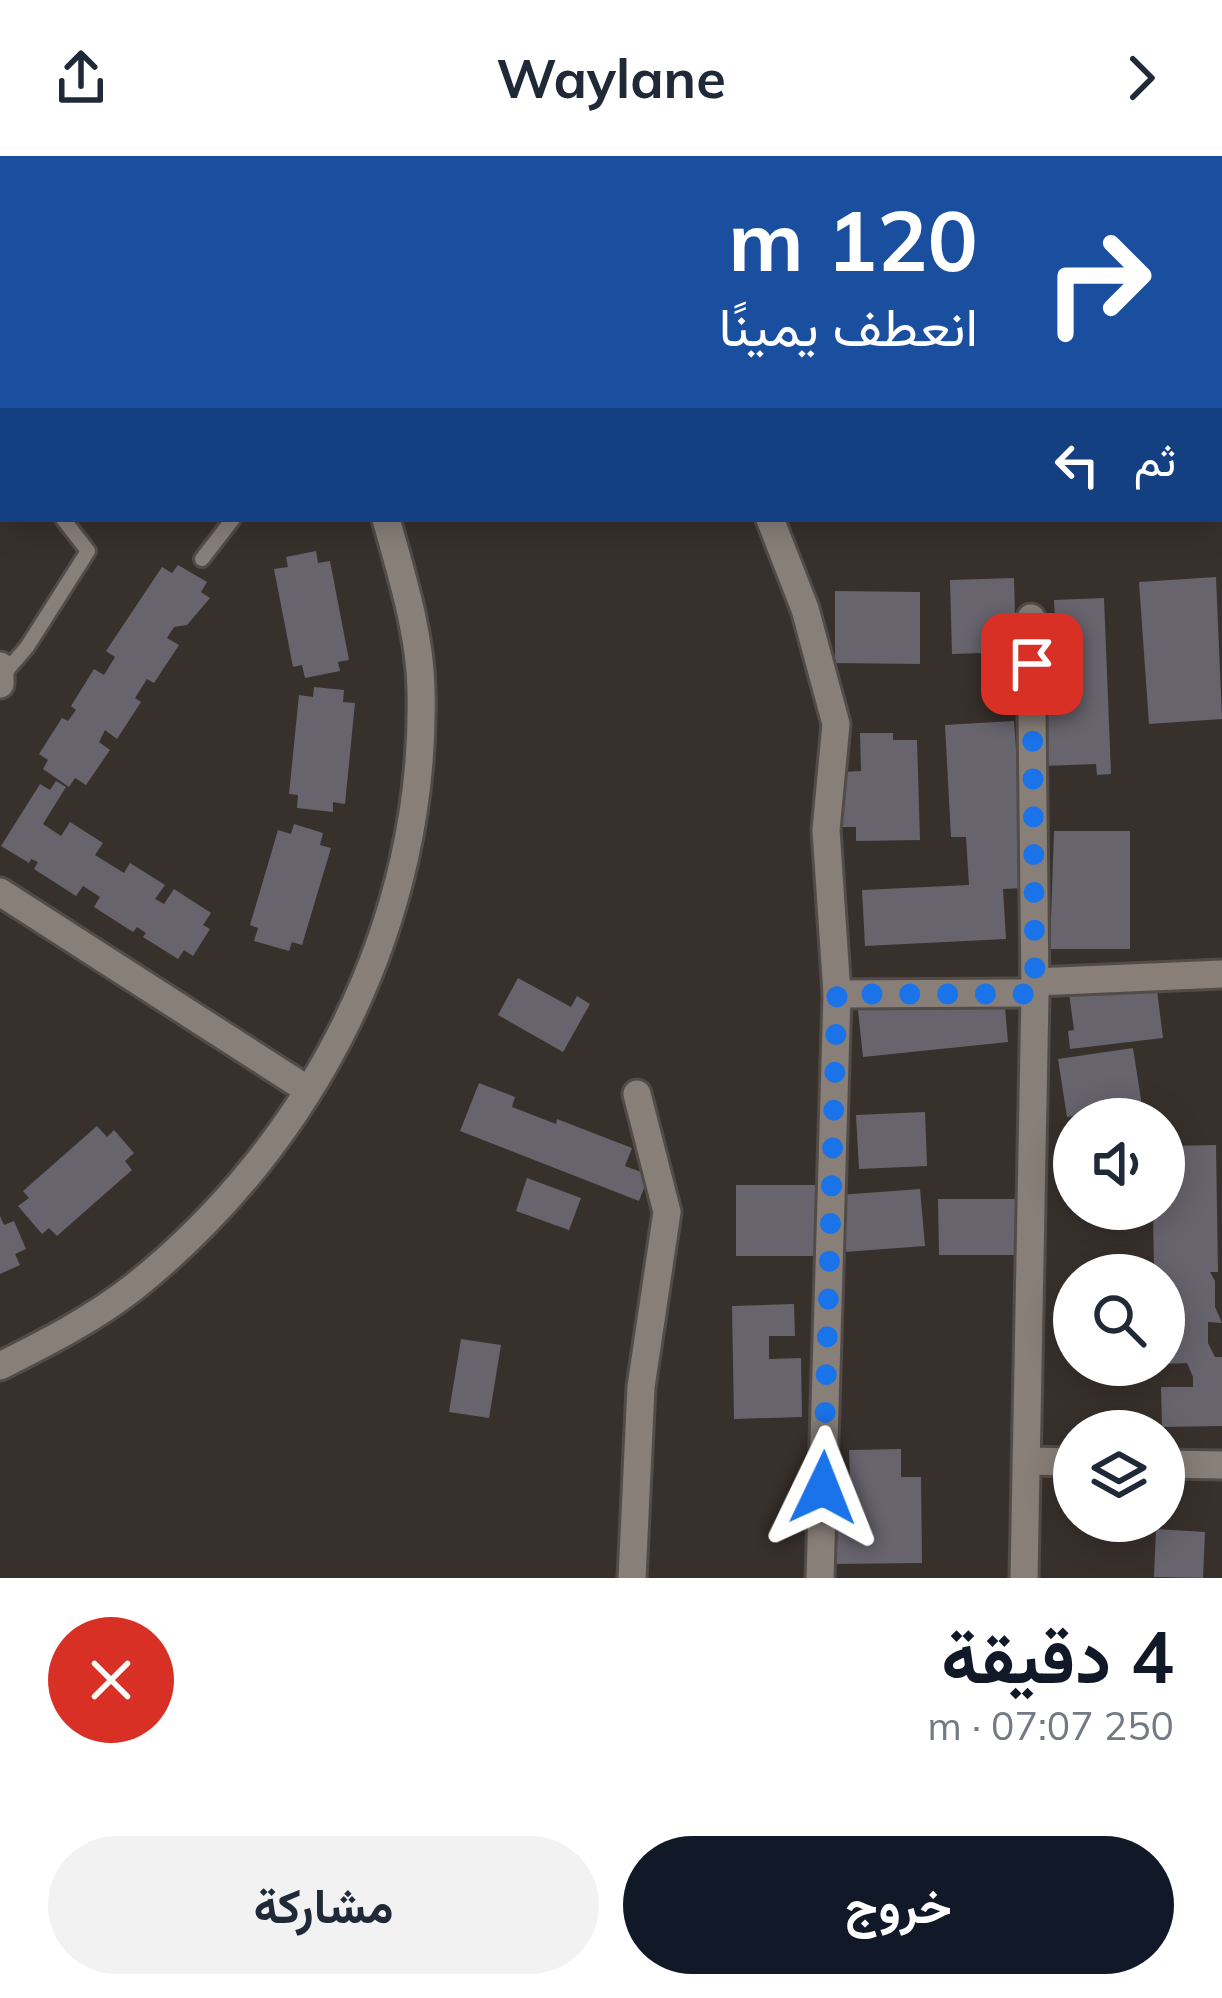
<!DOCTYPE html>
<html lang="ar">
<head>
<meta charset="utf-8">
<style>
  body { margin:0; font-family:Mulish,Vazirmatn,sans-serif; background:#f2f2f3; color:#1f2937; direction:rtl; height:100vh; display:flex; flex-direction:column; font-size:45px; white-space:nowrap }
  * { box-sizing:border-box; margin:0 }
  p { font-size:39px; color:#747a83 }
  .icon { flex:none; width:66px; height:66px; fill:none; stroke:currentColor; stroke-width:2; stroke-linecap:round; stroke-linejoin:round }
  .map { position:relative; height:1422px; overflow:hidden; direction:ltr }
  .details { display:flex; flex-direction:column; background:#fff; flex:1 }
  .details>* { flex:none }
  .top-card { position:absolute; left:0px; top:0px; width:1224px; height:366px; box-shadow:0 6px 30px #0003; direction:rtl; background:#1a4fa0; color:#fff; overflow:hidden }
  .fabs { position:absolute; left:1053px; top:942px; display:grid; gap:24px }
  .fabs a { display:grid; place-items:center; width:132px; height:132px; border-radius:50%; background:#fff; box-shadow:0 6px 30px #0003; font-size:60px }
  .pin { position:absolute; display:grid; place-items:center; width:102px; height:102px; color:#fff; margin:-51px; border-radius:24px; box-shadow:0 6px 18px #0006 }
  .me { position:absolute; width:132px; margin:-66px; rotate:2deg; stroke-linejoin:round; filter:drop-shadow(0 0 9px #0008) }
  .turn { display:flex; align-items:center; gap:42px; height:252px; padding:0 48px; font-size:54px }
  .turn .icon { width:156px; height:156px; stroke-width:2.5 }
  .turn b { display:block; font-size:84px; line-height:102px }
  .then { display:flex; align-items:center; height:114px; padding:0 48px; background:#0003; gap:24px; font-size:45px }
  .round { display:grid; place-items:center; flex:none; width:126px; height:126px; border-radius:63px; background:#f2f2f3 }
  .head { display:flex; align-items:center; justify-content:space-between; height:204px; padding:0 48px }
  h1 { font-size:72px; font-weight:700; line-height:90px; color:#111827 }
  .cta { display:flex; gap:24px; margin-top:auto; padding:24px 48px }
  .cta a { flex:1; height:138px; border-radius:72px; background:#111827; color:#fff; font-size:48px; font-weight:700; line-height:138px; text-align:center }
  .cta a+a { background:#f2f2f3; color:#1f2937 }
  header { display:flex; justify-content:space-between; align-items:center; height:156px; padding:0 48px; background:#fff; font-size:54px; font-weight:700 }
  .map>svg:first-child { display:block }
  .building { fill:#67646e }
  .lines { fill:none; stroke-linecap:round; stroke-linejoin:round }
  .service-casing { stroke:#524c48; stroke-width:20 }
  .minor-casing { stroke:#524c48; stroke-width:33 }
  .service { stroke:#897f79; stroke-width:14 }
  .minor { stroke:#897f79; stroke-width:27 }
  .route { stroke:#1a73e8; stroke-width:21; stroke-dasharray:0 37.8 }
</style>
</head>
<body>
<header><svg class="icon" aria-label="forward" viewBox="0 0 24 24"><path d="M9 5l7 7-7 7"/></svg>Waylane<svg class="icon" aria-label="share" viewBox="0 0 24 24"><path d="M12 15V3M7 8l5-5 5 5M5 13v7h14v-7"/></svg></header>
<div class="map">
<svg width="1222" height="1422" viewBox="0 0 1222 1422">
  <rect width="100%" height="100%" fill="#38302b"/>
  <g class="building">
    <path d="M316,395L318,407L330,405L349,504L338,506L340,515L305,522L302,509L293,511L274,413L288,411L286,401Z"/>
    <path d="M178,409L207,426L201,436L210,442L187,469L174,471L167,482L179,489L154,527L147,523L135,542L141,546L117,583L105,574L99,586L110,594L86,629L75,622L69,631L43,613L48,604L39,598L62,562L68,565L76,554L71,550L94,513L104,519L115,501L106,495L162,411L172,417Z"/>
    <path d="M1216,421L1222,563L1149,568L1139,426Z"/>
    <path d="M1014,422L1016,496L952,498L950,424Z"/>
    <path d="M835,435L920,436V508L835,507Z"/>
    <path d="M1104,442L1111,618L1097,619L1096,608L1042,610L1038,521L1063,520L1062,509H1044L1043,497L1071,496L1070,479L1056,480L1054,444Z"/>
    <path d="M314,531L344,534L343,546L355,547L345,648L333,646V656L297,652L298,639L289,638L299,539L313,541Z"/>
    <path d="M1014,565L1026,732L1003,733L1006,783L865,790L862,734L969,729L966,681H951L945,569Z"/>
    <path d="M860,577H893V584H917L920,684L856,685V671H843L842,616L861,615Z"/>
    <path d="M56,625L66,631L43,668L61,680L70,666L103,687L95,699L124,717L130,707L165,729L155,743L164,748L174,733L211,757L203,769L210,773L193,800L184,794L178,803L143,781L146,777L137,771L133,776L94,751L100,741L83,730L76,740L34,713L38,706L31,703L29,707L1,690L40,628L50,634Z"/>
    <path d="M294,668L323,677L320,689L331,692L302,789L292,786L289,795L254,785L258,772L250,769L278,674L291,678Z"/>
    <path d="M1054,675H1130V793H1050Z"/>
    <path d="M518,822L571,851L577,840L590,848L563,896L498,859Z"/>
    <path d="M1156,826L1163,882L1070,893L1068,875L1074,874L1069,837Z"/>
    <path d="M1004,840L1008,886L863,901L858,854Z"/>
    <path d="M1133,892L1142,950L1067,961L1058,903Z"/>
    <path d="M479,927L515,941L512,951L556,968L557,963L632,992L625,1010L649,1019L639,1045L460,975Z"/>
    <path d="M925,956L927,1010L859,1013L856,959Z"/>
    <path d="M97,970L107,981L114,974L134,997L125,1005L132,1014L57,1080L49,1072L42,1078L18,1050L29,1042L23,1035Z"/>
    <path d="M1216,989L1218,1116H1210L1215,1125V1151L1222,1167L1208,1166V1187L1215,1201H1222V1270L1162,1271L1161,1231H1193V1221L1187,1207L1164,1208V1119H1154L1153,1053H1164V1035L1168,1032L1167,990Z"/>
    <path d="M527,1022L581,1042L569,1074L516,1055Z"/>
    <rect x="736" y="1029" width="83" height="71"/>
    <path d="M920,1033L925,1090L844,1096L839,1039Z"/>
    <path d="M938,1043H1029L1030,1080H1014V1099H939Z"/>
    <path d="M0,1060L4,1069L14,1065L26,1093L15,1098L20,1109L0,1118Z"/>
    <path d="M794,1148L795,1180H769V1203L801,1202L802,1261L734,1263L732,1150Z"/>
    <path d="M461,1183L501,1189L489,1262L449,1256Z"/>
    <path d="M901,1293V1321H921L922,1407L832,1408L831,1349L851,1348L849,1294Z"/>
    <path d="M1156,1373L1205,1376L1203,1422L1154,1421Z"/>
  </g>
  <g class="lines">
    <g class="service-casing">
      <g id="service">
        <path d="M0,304L3,307"/>
        <path d="M202,403L233,363"/>
        <path d="M1,521L27,491L88,395L63,363"/>
      </g>
    </g>
    <g class="minor-casing">
      <g id="minor">
        <path d="M41,0L46,3"/>
        <path d="M864,3L865,0"/>
        <path d="M770,363L805,453L836,568L826,674L837,838L820,1422"/>
        <path d="M0,510V528"/>
        <path d="M0,736L308,934"/>
        <path d="M1035,826L1222,818"/>
        <path d="M837,838L1035,837"/>
        <path d="M0,1210C46,1187 93,1163 134,1131C314,987 427,765 421,533C420,477 401,417 386,363"/>
        <path d="M1027,1305L1074,1306"/>
        <path d="M1164,1308L1222,1309"/>
        <path d="M632,1422L641,1231L667,1056L637,938"/>
        <path d="M1024,1422L1035,837L1031,462"/>
      </g>
    </g>
    <use href="#service" class="service"/>
    <use href="#minor" class="minor"/>
  </g>
  <g class="lines">
    <path class="route" d="M823,1332L837,838H1035L1032,508"/>
  </g>
</svg>
<div class="fabs">
<a><svg class="icon" aria-label="sound" viewBox="0 0 24 24"><path d="M4 9h4l5-4v14l-5-4H4zM17 9q2 3 0 6"/></svg></a>
<a><svg class="icon" aria-label="search" viewBox="0 0 24 24"><circle cx="10" cy="10" r="6"/><path d="M15 15l6 6"/></svg></a>
<a><svg class="icon" aria-label="layers" viewBox="0 0 24 24"><path d="M12 4l9 5-9 5-9-5zM3 14l9 5 9-5"/></svg></a>
</div>
<div class="pin" style="left:1032px;top:508px;background:#d93025"><svg class="icon" aria-label="arrive" viewBox="0 0 24 24"><path d="M6 21V4h12l-3 4 3 4H6"/></svg></div>
<svg class="me" style="left:823px;top:1332px" viewBox="-20 -20 40 40"><path d="M0-17L14 15 0 8-14 15z" fill="#1a73e8" stroke="#fff" stroke-width="4"/></svg>
<div class="top-card">
<div class="turn"><svg class="icon" aria-label="right" viewBox="0 0 24 24"><path d="M7 20v-9h11M14 6l5 5-5 5"/></svg><div><b>120 m</b>انعطف يمينًا</div></div>
<div class="then">ثم<svg class="icon" aria-label="left" viewBox="0 0 24 24"><path d="M17 20v-9H6M10 6l-5 5 5 5"/></svg></div>
</div>
</div>
<section class="details">
<div class="head"><div><h1>4 دقيقة</h1><p>250 m · 07:07</p></div><a class="round" style="background:#d93025;color:#fff"><svg class="icon" aria-label="close" viewBox="0 0 24 24"><path d="M6 6l12 12M18 6L6 18"/></svg></a></div>
<div class="cta"><a>خروج</a><a>مشاركة</a></div>
</section>
</body>
</html>
